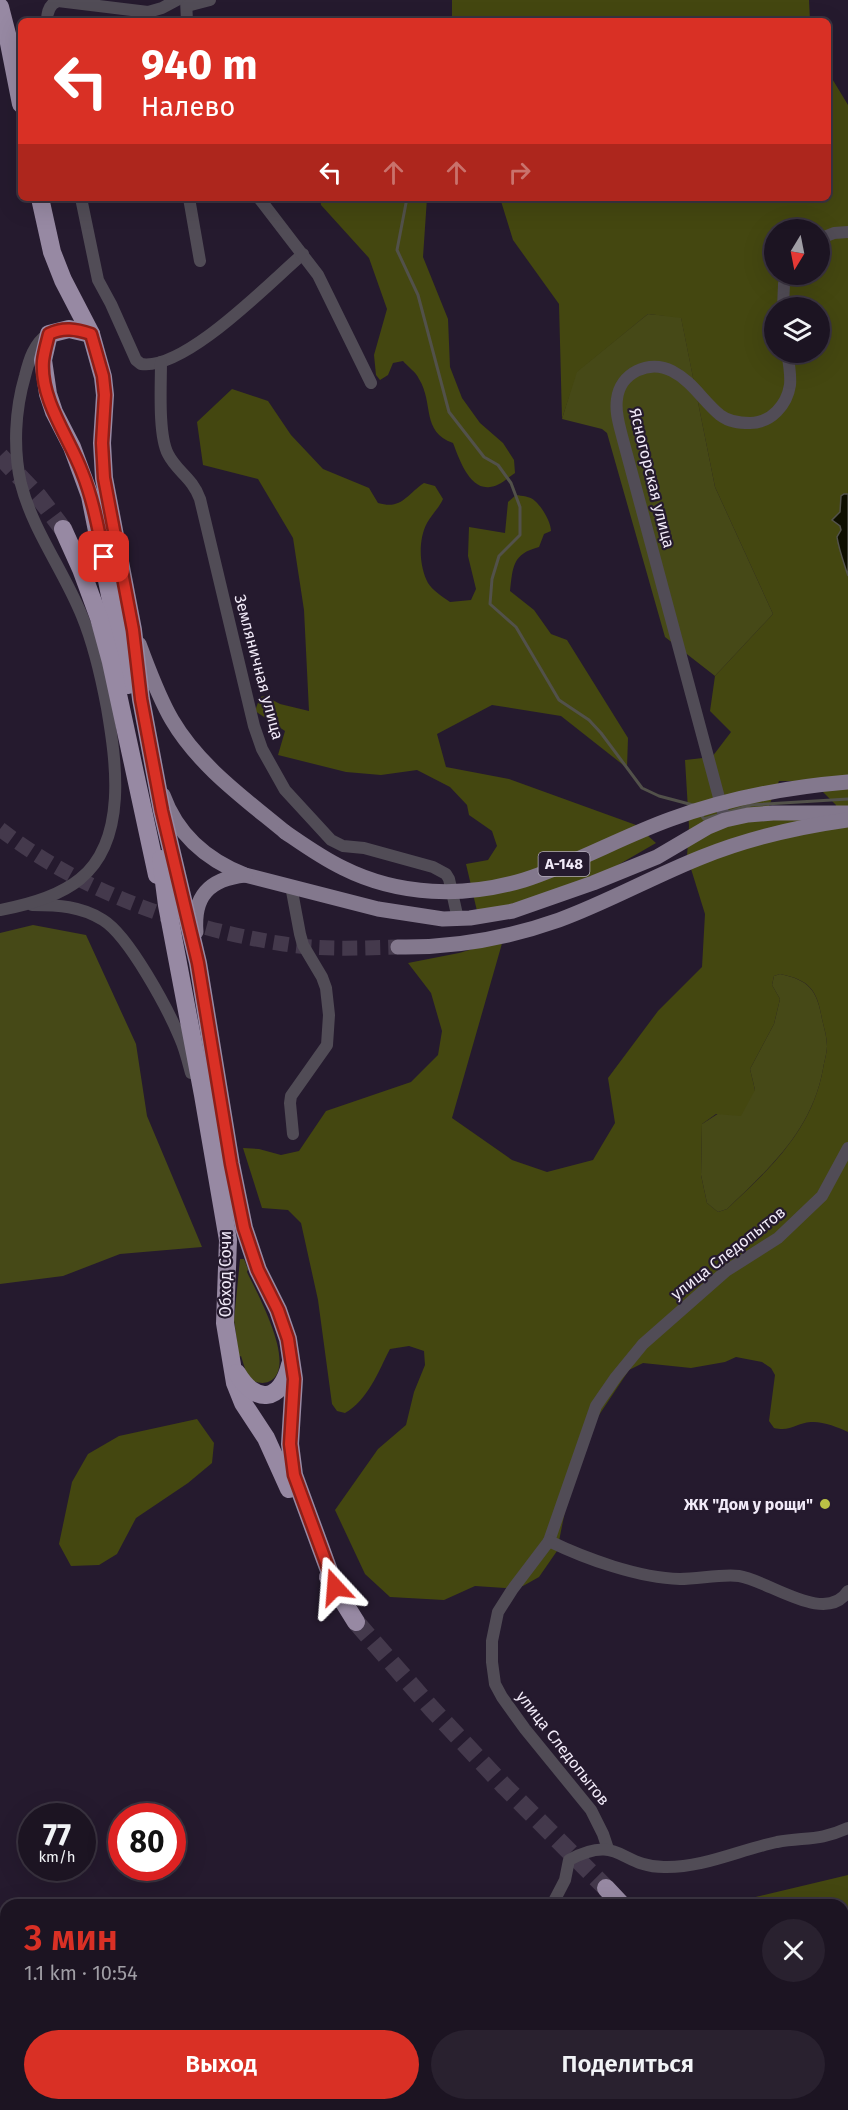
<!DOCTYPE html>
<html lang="ru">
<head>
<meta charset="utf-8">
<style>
  body { margin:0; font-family:"Fira Sans",sans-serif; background:#29212f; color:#f1f3f6; height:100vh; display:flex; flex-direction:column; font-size:22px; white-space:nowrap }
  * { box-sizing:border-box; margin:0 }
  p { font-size:20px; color:#a09ea5 }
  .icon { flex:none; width:33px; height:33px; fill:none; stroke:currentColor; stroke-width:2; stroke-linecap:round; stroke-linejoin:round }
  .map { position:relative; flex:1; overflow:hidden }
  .side { position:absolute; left:0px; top:1899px; width:849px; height:212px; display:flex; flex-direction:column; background:#1c1422; border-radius:18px 18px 0 0; box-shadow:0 6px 24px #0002,0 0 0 2px #3a3340 }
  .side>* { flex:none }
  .top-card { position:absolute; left:18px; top:18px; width:813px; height:183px; border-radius:9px; box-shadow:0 6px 24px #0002,0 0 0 2px #3a3340; background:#d93025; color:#fff; overflow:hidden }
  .needle { width:39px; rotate:190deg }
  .fabs { position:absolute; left:764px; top:219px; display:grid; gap:12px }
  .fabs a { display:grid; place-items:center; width:66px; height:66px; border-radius:50%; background:#1c1422; box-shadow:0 6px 24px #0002,0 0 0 2px #3a3340; font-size:30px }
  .speed { position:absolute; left:18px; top:1803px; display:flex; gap:12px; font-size:30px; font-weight:700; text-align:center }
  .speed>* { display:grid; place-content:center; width:78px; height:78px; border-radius:50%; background:#1c1422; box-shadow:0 6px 24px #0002,0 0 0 2px #3a3340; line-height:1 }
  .speed small { font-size:15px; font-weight:400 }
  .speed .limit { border:9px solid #d22; background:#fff; color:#111 }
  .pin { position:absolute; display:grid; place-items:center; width:51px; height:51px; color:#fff; margin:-26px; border-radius:12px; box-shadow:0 3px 9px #0006 }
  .me { position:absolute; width:66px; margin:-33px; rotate:341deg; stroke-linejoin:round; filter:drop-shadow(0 0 4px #0008) }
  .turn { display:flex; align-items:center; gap:21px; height:126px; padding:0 24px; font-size:27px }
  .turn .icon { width:78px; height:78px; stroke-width:2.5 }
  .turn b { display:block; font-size:42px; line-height:51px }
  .lanes { display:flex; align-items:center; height:57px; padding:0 24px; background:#0003; justify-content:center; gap:30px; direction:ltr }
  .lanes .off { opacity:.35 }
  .round { display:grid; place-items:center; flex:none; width:63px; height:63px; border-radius:32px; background:#29212f }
  .head { display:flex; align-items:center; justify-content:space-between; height:102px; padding:0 24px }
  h1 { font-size:36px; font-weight:600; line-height:45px; color:#d93025 }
  .button { display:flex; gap:12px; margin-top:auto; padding:12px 24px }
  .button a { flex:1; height:69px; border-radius:36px; background:#d93025; color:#fff; font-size:24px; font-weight:600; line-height:69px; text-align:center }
  .button a+a { background:#29212f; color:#f1f3f6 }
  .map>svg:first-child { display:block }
  .green { fill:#464917 }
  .forest { fill:#444710; fill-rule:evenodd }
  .water { fill:#0e0f00; stroke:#52514a; stroke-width:1.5 }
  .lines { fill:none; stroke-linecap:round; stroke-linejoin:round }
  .stream { stroke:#52514a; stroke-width:3 }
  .major-tunnel { stroke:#44394c; stroke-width:15; stroke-dasharray:15 8; stroke-linecap:butt }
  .highway-tunnel { stroke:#44394c; stroke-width:18; stroke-dasharray:18 9; stroke-linecap:butt }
  .minor { stroke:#514c56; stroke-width:12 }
  .major { stroke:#83788d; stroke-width:15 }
  .highway { stroke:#9789a3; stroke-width:18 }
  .major-bridge { stroke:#83788d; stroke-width:15 }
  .route-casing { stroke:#8d1f18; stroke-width:15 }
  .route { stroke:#d93025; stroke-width:10 }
  .poi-dot { fill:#bac045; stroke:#251a2e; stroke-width:2 }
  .labels { text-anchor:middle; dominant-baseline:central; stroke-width:4.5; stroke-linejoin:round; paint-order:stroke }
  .shield { fill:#251a2e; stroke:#b4acbb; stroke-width:1.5 }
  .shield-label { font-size:15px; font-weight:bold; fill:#f1eaf8 }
  .street-label { font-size:16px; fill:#f1eaf8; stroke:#251a2e }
  .poi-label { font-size:16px; font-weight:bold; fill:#f1eaf8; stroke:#251a2e; text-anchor:end }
</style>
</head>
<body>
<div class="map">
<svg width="848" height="2110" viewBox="0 0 848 2110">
  <rect width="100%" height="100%" fill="#251a2e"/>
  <g class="green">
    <path d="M648,314L681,317L715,487L773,614L715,676L665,637L607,433L602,429L562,419L576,372Z"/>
    <path d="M33,925L86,935L136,1044L147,1116L202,1247L120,1254L63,1276L0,1284V933Z"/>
    <path d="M780,974C809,980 817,990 822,1019C824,1028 827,1037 827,1046C827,1053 824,1062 823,1069C812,1130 770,1168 727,1209L718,1212L707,1203L701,1175L702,1124L755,1090L750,1069L774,1024L780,999L772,985L774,976Z"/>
    <path d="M240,1259H244L248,1269L247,1272C257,1293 292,1356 275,1377C269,1384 261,1384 253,1381L246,1372L241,1356L239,1357L234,1320Z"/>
  </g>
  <g class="forest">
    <path d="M452,0H809L810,21H452Z"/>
    <path d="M828,72L848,105V1432C838,1427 822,1421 811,1422C796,1423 791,1432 774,1428L769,1421L775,1375L771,1368L762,1362L736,1357L725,1362L691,1368L643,1363L629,1370L597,1418L568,1496L557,1551L539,1577L523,1586L505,1588L475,1586L444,1600L390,1597L365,1574L335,1510L378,1449L406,1425L414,1392L425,1365L424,1351L409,1346L390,1349C378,1372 368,1400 345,1413L337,1411L332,1404L318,1300L301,1223L288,1210L262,1208L243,1148L259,1149L281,1155L299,1151L326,1111L411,1082L438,1055L442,1031L431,993L408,963L459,953L503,940L452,1118L512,1160L547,1172L593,1160L615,1123L608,1078L658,1011L702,967L705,914L687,856L689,826L685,760L712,757L731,732L710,711L715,676L773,614L715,487L681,318L648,314L577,372L562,419L559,304L513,240L500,198H828ZM774,230H819V274H774ZM774,308H819V352H774ZM779,781H812L836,805L835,813L769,806ZM780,974C810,980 817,990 822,1019C824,1028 827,1037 827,1046C827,1053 824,1062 823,1069C812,1130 770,1169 727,1209L718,1212L707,1203L701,1175L702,1124L716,1114L741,1116L755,1090L750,1069L774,1024L780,999L772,985L774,976Z"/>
    <path d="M320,198H427L423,257L448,319L450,367L462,398L480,423L503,443L514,460L515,473C507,478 500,486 490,487C469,490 459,458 453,443C421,432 434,403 419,379C416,372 408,367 403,361L393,363L388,375L380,380L376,375L374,355L387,309L369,258L321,205Z"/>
    <path d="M232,389L268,401L291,435L323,469L369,488L378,503C402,510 406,495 424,483L435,486L443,499C439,508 432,514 427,523C418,540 419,566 428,583C432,590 443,597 450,602L471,600L476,589L468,556L469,527L505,533L508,502L516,495C522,496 530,496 535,501C542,507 551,522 551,531L544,534L539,547C512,554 513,567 510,591L534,610L551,634L567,640L628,738L627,768L561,716L492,705L437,734L446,767L509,779L636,825L656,843L566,895L477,911L466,864L488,860L497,846L492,831L469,815L467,805L450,787L417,770L381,775L346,772L278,755L285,731L255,711L260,697L265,696L280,704L309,711L304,610L293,538L258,479L203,465L197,422Z"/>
    <path d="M197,1419L214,1443L212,1463L188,1483L136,1518L117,1554L99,1565L71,1566L59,1544L72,1482L88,1454L119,1436Z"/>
    <path d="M848,1875V2110H0V2103L6,2102V2104H843V1905H682L689,1897L730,1903Z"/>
  </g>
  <path class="water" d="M844,494H848V576C844,563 839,550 837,537L841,530L840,526L832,520L840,512L841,496Z"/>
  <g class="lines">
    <g class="stream">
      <path d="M407,198L397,250L418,295L449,412L484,457L498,465L511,483L520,507V535L499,556L492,579L490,604L516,627L559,700L589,720L601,733L642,788L659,796L693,805"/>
      <path d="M728,812L751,805L848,799"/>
      <path d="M701,815L704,819L721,814"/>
    </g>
    <path class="major-tunnel" d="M0,829C82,892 182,928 284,944C322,950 360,948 398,947"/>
    <g class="highway-tunnel">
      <path d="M0,456L38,496L63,529"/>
      <path d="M356,1622L432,1709L505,1787L606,1888"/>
    </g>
    <g class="minor">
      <path d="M186,0L187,21"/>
      <path d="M187,6L210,0"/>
      <path d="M47,21C47,13 49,4 58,1L148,12L162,8L177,0"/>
      <path d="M81,198L98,280L111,304L136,360L141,364C185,371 270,282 303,254"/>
      <path d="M189,198L200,261"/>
      <path d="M259,198L318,275L371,383"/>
      <path d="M819,239L834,233L848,232"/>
      <path d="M783,308L784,284L787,274"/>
      <path d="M161,362C161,385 158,435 168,454C177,472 192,477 200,499L254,726L262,749L285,790L331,840L343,846L364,848L433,867L446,874L449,879L458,919"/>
      <path d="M725,820L622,436C619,424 615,412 617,399C620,373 649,359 672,371C692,381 703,401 720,415C729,422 739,423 750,423C771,423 787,405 790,385C791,375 789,363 787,352"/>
      <path d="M291,886L300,934L303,945L322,977L326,988L329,1015L327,1045L291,1096L290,1103L293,1134"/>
      <path d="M32,905C58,905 81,906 103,920C129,936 168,1009 180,1038C185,1049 188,1062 191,1073"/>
      <path d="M0,910C27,905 58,897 80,879C128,840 116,761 107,708C101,676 94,645 82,616C64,571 33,531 21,484C13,449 15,410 25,376C29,360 34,343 48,334"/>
      <path d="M549,1541L596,1406L616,1377L643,1344L726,1271L778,1238L822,1196L848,1148"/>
      <path d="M608,1849L603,1834L591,1810L525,1729L502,1697L495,1684L492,1662V1641L498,1612L512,1590L549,1541C586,1559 639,1578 680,1579C699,1579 720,1574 739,1576C768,1580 826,1626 848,1591"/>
      <path d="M552,1905L565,1880L569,1860C620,1833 620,1867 664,1867C703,1868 739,1850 777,1842C805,1837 820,1841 848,1828"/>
    </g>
    <g class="major">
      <path d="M139,644C149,670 158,696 172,720C199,766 244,798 285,832"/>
      <path d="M163,795C177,834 207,860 245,875L378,909L443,919L470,918L513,911L593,883L657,857L708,827L725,820L748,815L773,813H848"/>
      <path d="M196,932C193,896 209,879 245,875"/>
      <path d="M398,947C452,948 508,938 559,920C608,902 654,876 702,857C749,838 797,827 847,820"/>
    </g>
    <g class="highway">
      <path d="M0,7L8,38L21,104"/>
      <path d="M40,198L52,252L63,280L91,334L103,377L105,395L102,443L104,478L133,630L141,699L162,811L198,963L231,1164L244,1228L258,1270L278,1310L288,1339L294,1379L290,1444L294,1475L335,1587"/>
      <path d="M91,334L69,329L49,334L43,360L48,394L54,412L72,447L90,496L128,685"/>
      <path d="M63,529L81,569L99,618L111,662L157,875"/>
      <path d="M161,859L167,905L203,1095L228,1240L225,1323L235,1383L243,1403L266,1438L289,1489"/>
      <path d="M237,1373C256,1405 281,1402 290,1365"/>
      <path d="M328,1577L356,1622"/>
      <path d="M606,1888L622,1905"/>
      <path d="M815,2104L821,2110"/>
    </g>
    <path class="major-bridge" d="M285,832C304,845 322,858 343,868C399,896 464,898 524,880C574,864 621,837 671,819C728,798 788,787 848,782"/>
  </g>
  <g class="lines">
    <g class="route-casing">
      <path id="route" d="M104,557C98,528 93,499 82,472C69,437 40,400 43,361C44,352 47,342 49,334C63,327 76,329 91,334L103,376L105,395L102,443L104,478L133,630L141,699L162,811L198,963L231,1164L244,1228L258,1270L278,1310L288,1339L294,1379L290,1444L294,1475L335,1587"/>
    </g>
    <use href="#route" class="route"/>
  </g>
  <circle class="poi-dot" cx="825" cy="1504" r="6"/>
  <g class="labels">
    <rect class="shield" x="538.5" y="852" width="51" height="24" rx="4.5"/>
    <g class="shield-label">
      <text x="564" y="864">А-148</text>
    </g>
    <g class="street-label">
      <text transform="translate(652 478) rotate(76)">Ясногорская улица</text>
      <text transform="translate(259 667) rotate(75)">Земляничная улица</text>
      <text transform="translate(728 1253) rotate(-38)">улица Следопытов</text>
      <text transform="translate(225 1274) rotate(-90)">Обход Сочи</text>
      <text transform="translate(563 1748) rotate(52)">улица Следопытов</text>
    </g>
    <g class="poi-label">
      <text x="813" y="1504">ЖК "Дом у рощи"</text>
    </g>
  </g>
</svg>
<div class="fabs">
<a><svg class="needle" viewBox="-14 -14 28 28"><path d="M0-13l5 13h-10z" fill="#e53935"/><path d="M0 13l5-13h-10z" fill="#a09ea5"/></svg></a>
<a><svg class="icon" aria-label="layers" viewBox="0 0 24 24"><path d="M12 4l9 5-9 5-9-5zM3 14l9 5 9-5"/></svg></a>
</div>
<div class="speed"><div>77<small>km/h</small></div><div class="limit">80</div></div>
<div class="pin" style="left:104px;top:557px;background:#d93025"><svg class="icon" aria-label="arrive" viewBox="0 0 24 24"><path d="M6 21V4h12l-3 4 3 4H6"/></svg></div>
<svg class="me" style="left:335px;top:1587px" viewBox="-20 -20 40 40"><path d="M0-17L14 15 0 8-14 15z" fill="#d93025" stroke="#fff" stroke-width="4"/></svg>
<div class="top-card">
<div class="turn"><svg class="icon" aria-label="left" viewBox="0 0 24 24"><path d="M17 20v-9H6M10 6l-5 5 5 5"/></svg><div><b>940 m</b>Налево</div></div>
<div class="lanes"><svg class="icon" aria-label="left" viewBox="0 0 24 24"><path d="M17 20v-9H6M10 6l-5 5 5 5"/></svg><svg class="icon off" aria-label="ahead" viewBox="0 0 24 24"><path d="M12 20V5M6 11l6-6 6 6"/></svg><svg class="icon off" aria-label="ahead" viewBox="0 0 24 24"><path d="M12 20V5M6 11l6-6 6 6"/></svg><svg class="icon off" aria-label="right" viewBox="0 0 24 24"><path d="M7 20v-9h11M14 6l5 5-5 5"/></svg></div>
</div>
<section class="side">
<div class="head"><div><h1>3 мин</h1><p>1.1 km · 10:54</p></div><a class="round"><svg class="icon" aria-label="close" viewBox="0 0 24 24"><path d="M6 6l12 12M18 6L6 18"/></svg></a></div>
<div class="button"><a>Выход</a><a>Поделиться</a></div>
</section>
</div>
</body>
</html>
